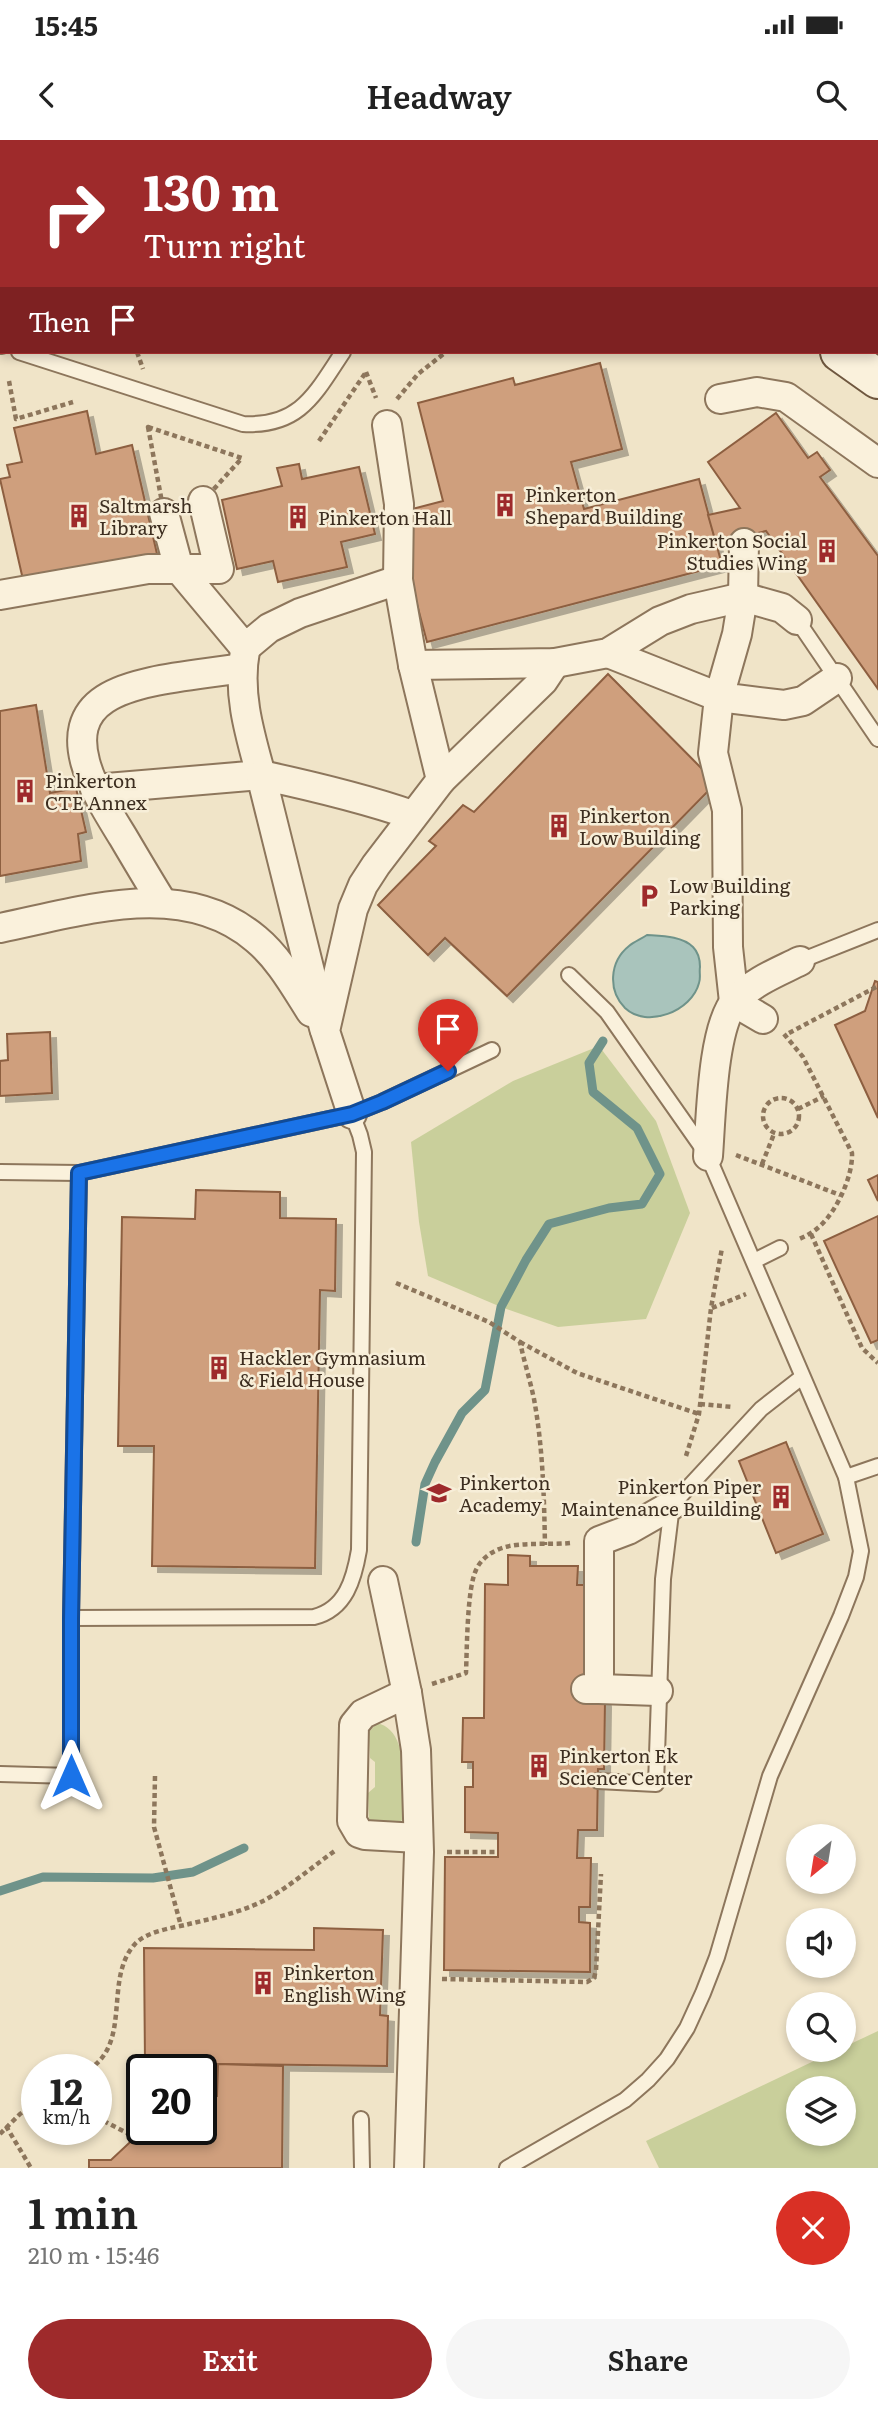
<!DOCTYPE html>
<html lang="en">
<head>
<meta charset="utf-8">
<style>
  body { margin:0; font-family:Literata,serif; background:#f6f6f6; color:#222; height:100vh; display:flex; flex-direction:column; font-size:26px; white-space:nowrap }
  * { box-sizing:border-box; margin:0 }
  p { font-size:23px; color:#767676 }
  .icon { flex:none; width:38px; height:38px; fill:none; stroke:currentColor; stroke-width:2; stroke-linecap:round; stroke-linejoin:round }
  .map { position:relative; height:2028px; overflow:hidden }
  .details { display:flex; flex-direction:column; background:#fff; flex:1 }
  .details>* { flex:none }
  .guide { position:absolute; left:0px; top:0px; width:878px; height:214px; box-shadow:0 4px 10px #0003; background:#9e2a2b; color:#fff; overflow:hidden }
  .needle { width:46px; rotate:210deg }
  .tools { position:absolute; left:786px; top:1684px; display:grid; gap:14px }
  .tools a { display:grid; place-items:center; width:70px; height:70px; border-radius:50%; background:#fff; box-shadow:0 4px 10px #0003; font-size:35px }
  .speed { position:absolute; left:21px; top:1914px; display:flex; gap:14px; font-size:35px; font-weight:700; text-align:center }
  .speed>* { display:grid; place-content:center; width:91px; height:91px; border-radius:50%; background:#fff; box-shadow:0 4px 10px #0003; line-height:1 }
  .speed small { font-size:18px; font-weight:400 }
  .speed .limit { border:4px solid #111; border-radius:10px; background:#fff; color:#111 }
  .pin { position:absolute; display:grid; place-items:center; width:60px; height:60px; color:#fff; margin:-72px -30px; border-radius:50% 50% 50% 0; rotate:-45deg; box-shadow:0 0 7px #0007 }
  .pin .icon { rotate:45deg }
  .me { position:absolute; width:77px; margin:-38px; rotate:0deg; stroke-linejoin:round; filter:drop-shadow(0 0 5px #0008) }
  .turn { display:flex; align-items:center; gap:24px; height:147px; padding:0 28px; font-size:32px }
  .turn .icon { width:91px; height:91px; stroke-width:2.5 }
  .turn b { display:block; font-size:49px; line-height:60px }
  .then { display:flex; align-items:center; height:66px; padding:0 28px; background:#0003; gap:14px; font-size:26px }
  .round { display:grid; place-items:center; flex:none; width:74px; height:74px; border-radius:37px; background:#f6f6f6 }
  .headline { display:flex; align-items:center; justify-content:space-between; height:119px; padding:0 28px }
  h1 { font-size:42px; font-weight:600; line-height:52px }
  .primary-button { display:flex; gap:14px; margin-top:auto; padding:14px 28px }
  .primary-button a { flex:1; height:80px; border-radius:42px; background:#9e2a2b; color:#fff; font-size:28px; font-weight:600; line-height:80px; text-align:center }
  .primary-button a+a { background:#f6f6f6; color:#222 }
  .status { display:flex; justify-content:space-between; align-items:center; height:49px; padding:0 35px; background:#fff; direction:ltr }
  .status svg { height:19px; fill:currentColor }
  header { display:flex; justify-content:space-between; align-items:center; height:91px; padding:0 28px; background:#fff; font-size:32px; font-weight:600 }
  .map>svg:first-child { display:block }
  .green { fill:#c9cf9b; fill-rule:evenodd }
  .water { fill:#a9c4bc; stroke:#6f938a; stroke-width:2 }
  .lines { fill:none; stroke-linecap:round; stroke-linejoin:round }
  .stream { stroke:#6f938a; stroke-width:9 }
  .building { fill:#cf9f7d; stroke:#8d5f41; stroke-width:2; filter:url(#shadow) }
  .lane-casing { stroke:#8d765c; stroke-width:18 }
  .street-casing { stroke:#8d765c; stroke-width:32 }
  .secondary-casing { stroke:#6f573f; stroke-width:42 }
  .path { stroke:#8d765c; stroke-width:4.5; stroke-dasharray:5 3.5; stroke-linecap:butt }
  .lane { stroke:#faf1dc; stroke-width:14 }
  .street { stroke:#faf1dc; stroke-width:28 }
  .secondary { stroke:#faf1dc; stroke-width:38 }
  .route-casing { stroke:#114b97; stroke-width:18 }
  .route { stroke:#1a73e8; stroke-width:12 }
  .labels { text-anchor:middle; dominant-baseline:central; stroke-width:5; stroke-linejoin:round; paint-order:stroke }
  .poi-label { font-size:19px; fill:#3d2e20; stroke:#f7eed8; text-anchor:start }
</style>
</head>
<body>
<div class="status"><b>15:45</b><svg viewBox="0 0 49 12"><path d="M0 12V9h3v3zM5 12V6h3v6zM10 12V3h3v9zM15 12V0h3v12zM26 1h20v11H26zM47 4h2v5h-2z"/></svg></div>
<header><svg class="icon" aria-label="back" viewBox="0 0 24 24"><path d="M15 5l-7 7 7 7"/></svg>Headway<svg class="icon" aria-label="search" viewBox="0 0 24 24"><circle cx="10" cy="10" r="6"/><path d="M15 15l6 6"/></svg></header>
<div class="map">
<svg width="878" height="2028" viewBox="0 0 878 2028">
  <defs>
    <filter id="shadow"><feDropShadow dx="6" dy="6" stdDeviation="0" flood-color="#0004"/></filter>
  </defs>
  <rect width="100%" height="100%" fill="#f0e4c8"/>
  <g class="green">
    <path d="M599,906L656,981L690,1073L646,1179L558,1187L501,1167L428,1136L419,1082L411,1002L513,941Z"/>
    <path d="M377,1583C412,1591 402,1652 402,1680L399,1683L373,1684L369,1681L368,1653L375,1647V1622L370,1618L369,1592Z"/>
    <path d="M878,1891V2028H659L646,2001L839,1909H844V1907ZM798,1948H844V1993H798Z"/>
  </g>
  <path class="water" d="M647,795C662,796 682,796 693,807C698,812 700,820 700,827C699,832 701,838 699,843C692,871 647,889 625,868C608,851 609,822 629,806C634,802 641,799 647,795Z"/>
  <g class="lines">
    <g class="stream">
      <path d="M416,1402L425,1344L435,1322L462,1273L485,1250L501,1167L526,1120L549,1084L609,1068L642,1064L660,1034L637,988L593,952L589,923L603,901"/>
      <path d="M0,1751L43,1737L153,1738L193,1732L244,1708"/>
    </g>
  </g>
  <g class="building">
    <path d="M0,0H50V2H2V90H0Z"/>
    <path d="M600,223L622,309L571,322L584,369L699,339L722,425L427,502L393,374L443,361L418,263L513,238L515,245Z"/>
    <path d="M87,271L96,314L132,305L157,414L24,444L0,339L10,337L7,325L22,322L14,288Z"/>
    <path d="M776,273L808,318L817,312L830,330L820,337L878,416V549L766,391L716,403L708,375L740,368L708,322Z"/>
    <path d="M299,324L302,339L359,327L375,394L341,402L347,427L278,442L273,421L237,429L222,360L282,346L277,328Z"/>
    <path d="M608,534L716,643L507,856L445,798L428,815L378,765L436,706L429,701L463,665L474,672Z"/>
    <path d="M36,565L50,653L76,648L86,692L78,694L81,721L0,736V571Z"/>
    <path d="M875,841L878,842V978L835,885L865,871Z"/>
    <path d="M50,892L52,953L0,956V921L8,920L7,894Z"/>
    <path d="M878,1035V1061L868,1040Z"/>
    <path d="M196,1050L280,1052V1078L336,1079L335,1151L320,1150L315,1428L152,1426L154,1306H118L122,1077L195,1079Z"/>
    <path d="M878,1076V1200L871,1203L824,1101Z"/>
    <path d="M786,1302L823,1394L776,1413L739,1321Z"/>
    <path d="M508,1415L530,1416V1426H578L577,1445H587L605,1561L604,1629H598L597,1690H578L577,1718H591L590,1767H579V1782L590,1783V1832L444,1830L445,1717H498V1693L465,1692V1647H473V1622H462L463,1578H484L485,1444L508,1445Z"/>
    <path d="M314,1788L383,1790L380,1875L388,1876L387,1926L145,1923L144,1808L314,1810Z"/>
    <path d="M218,1924L283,1926L282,2028H89V2020H111L143,1990H201V1956H217Z"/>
  </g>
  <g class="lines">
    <g class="lane-casing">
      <g id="lane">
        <path d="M472,2V0"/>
        <path d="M0,122L2,121"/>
        <path d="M0,206H2"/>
        <path d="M19,212L243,284C300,287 315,254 343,212"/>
        <path d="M797,480L878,599"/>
        <path d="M800,821L878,790"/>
        <path d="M0,1032L79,1033L352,974L382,962L492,910"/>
        <path d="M754,1121L780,1108"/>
        <path d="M846,1337L878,1326"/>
        <path d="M71,1478L314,1477C346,1469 354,1439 359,1410L364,1012L360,995L352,974"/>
        <path d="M0,1634L71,1636V1478L79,1033"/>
        <path d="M598,1641L656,1644L663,1439L672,1365L761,1269L802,1237"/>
        <path d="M361,1979L362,2028"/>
        <path d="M507,2028L625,1960L648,1940L667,1919L687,1888L703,1853L717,1817L770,1636L841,1476L856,1437L861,1411L846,1337L708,1016L607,872L569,835"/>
      </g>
    </g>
    <g class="street-casing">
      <g id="street">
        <path d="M83,0L84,2"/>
        <path d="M838,2L840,0"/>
        <path d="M720,259L757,252L786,257L878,323"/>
        <path d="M164,373L179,429L245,508L269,488L300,473L398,440"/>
        <path d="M744,403L743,457L737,494L719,557L784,565L803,561L837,538"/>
        <path d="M0,455L148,429H219L203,361"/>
        <path d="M608,513L719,557L713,613L727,670L728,807L734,862L763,879"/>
        <path d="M413,525L555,523L608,513L660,481L691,469L743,457L782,468L797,480"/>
        <path d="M441,640L543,541L555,523"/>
        <path d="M95,649L261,635C250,595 237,553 245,511"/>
        <path d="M162,762C149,741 136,719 123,697C101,661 54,592 105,559C137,538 203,535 241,528"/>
        <path d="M0,788C84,771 183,737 256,799C279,818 295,847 311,872"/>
        <path d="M324,888L261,635C312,646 363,658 412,675"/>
        <path d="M352,974L325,891L353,769L363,745L376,725L441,640L413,525L398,440L399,364L387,285"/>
        <path d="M708,1016C711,979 712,886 736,860C754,841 778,832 800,821"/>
        <path d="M383,1441L407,1553L416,1610L419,1712L409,2028"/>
        <path d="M586,1549H599V1401L628,1390L672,1365"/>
        <path d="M599,1549L658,1551"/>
        <path d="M407,1553L363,1574L354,1585L352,1681L359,1693L365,1695L418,1698"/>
      </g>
    </g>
    <g class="secondary-casing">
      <g id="secondary">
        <path d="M604,0L606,2"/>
        <path d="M840,212L878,239"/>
      </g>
    </g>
    <g class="path">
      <path d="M152,2L153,0"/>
      <path d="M137,212L143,229"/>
      <path d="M366,232L376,258"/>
      <path d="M9,241L16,279L73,262"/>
      <path d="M397,259L418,234L446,212"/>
      <path d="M148,287L242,318L203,361L164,373Z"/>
      <path d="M319,301L366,232"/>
      <path d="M789,893L878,846"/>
      <path d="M784,894L803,917L852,1013C853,1036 837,1070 821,1085C814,1092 806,1096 797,1100"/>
      <circle cx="781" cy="976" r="18"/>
      <path d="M798,969L824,956"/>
      <path d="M736,1015L840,1055"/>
      <path d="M762,1024L774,994"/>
      <path d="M811,1094L862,1208L878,1223"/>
      <path d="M396,1143L489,1182L520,1202C524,1221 530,1240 534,1259C543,1308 544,1356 545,1405"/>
      <path d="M712,1168L746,1154"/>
      <path d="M520,1202L577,1233L699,1274"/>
      <path d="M700,1264L732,1267"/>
      <path d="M686,1316L699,1274L711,1168L722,1108"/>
      <path d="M432,1544L466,1533C467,1508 467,1449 476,1430C481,1418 494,1410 505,1407C525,1402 550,1405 570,1403"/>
      <path d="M155,1636L154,1687L181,1786"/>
      <path d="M447,1712H498"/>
      <path d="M442,1839L587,1842L594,1838L596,1830L601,1734"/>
      <path d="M88,1930C133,1903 103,1839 135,1804C147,1791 173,1788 189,1784C214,1778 238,1773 261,1762C287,1749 312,1727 336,1710"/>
      <path d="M96,1937L98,1942L96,1960"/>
      <path d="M96,1977L135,1997"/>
      <path d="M6,1986L31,2028"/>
      <path d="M0,1994L20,1974L37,1962"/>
    </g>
    <use href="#lane" class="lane"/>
    <use href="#street" class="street"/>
    <use href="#secondary" class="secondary"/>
  </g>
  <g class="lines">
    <g class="route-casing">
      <path id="route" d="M71,1636V1479L79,1033L352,974L382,962L448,931"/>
    </g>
    <use href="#route" class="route"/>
  </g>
  <defs>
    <g id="building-bare" transform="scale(1.89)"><path d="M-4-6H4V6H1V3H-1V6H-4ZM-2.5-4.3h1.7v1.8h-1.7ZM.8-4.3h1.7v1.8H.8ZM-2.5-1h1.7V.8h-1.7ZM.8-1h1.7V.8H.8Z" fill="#9e2a2b" stroke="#f7eed8" stroke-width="2.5" paint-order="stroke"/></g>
    <g id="parking-bare" transform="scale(1.89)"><path d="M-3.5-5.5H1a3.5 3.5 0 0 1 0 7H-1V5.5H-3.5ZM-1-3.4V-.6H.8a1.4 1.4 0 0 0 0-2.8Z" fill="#9e2a2b" stroke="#f7eed8" stroke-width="2.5" paint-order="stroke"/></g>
    <g id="school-bare" transform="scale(1.89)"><path d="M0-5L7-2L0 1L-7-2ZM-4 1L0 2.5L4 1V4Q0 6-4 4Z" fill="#9e2a2b" stroke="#f7eed8" stroke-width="2.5" paint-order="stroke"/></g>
  </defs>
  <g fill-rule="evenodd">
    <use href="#building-bare" x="505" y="365"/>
    <use href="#building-bare" x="79" y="376"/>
    <use href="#building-bare" x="298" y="377"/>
    <use href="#building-bare" x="827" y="411"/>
    <use href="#building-bare" x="25" y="651"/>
    <use href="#building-bare" x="559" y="686"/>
    <use href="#parking-bare" x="649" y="756"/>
    <use href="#building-bare" x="219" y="1228"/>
    <use href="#school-bare" x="439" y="1353"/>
    <use href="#building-bare" x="781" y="1357"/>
    <use href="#building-bare" x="539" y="1626"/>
    <use href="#building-bare" x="263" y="1843"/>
  </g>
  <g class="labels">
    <g class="poi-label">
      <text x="525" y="354">Pinkerton<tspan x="525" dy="22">Shepard Building</tspan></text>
      <text x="99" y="365">Saltmarsh<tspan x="99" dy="22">Library</tspan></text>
      <text x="318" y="377">Pinkerton Hall</text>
      <text x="807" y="400" text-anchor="end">Pinkerton Social<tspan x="807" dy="22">Studies Wing</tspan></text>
      <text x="45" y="640">Pinkerton<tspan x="45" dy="22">CTE Annex</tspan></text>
      <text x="579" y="675">Pinkerton<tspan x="579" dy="22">Low Building</tspan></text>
      <text x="669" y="745">Low Building<tspan x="669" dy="22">Parking</tspan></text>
      <text x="239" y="1217">Hackler Gymnasium<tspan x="239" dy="22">&amp; Field House</tspan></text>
      <text x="459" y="1342">Pinkerton<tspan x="459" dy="22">Academy</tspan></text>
      <text x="761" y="1346" text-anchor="end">Pinkerton Piper<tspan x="761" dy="22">Maintenance Building</tspan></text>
      <text x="559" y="1615">Pinkerton Ek<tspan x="559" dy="22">Science Center</tspan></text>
      <text x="283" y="1832">Pinkerton<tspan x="283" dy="22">English Wing</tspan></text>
    </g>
  </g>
</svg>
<div class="tools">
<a><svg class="needle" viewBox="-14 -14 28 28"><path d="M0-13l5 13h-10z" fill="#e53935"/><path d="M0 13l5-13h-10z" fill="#767676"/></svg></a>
<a><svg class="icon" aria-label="sound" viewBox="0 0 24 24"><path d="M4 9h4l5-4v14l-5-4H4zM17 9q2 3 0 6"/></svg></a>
<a><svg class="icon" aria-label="search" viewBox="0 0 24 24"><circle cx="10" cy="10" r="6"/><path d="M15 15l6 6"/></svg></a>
<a><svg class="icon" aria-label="layers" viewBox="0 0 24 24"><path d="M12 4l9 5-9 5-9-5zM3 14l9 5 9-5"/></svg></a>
</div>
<div class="speed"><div>12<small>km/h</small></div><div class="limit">20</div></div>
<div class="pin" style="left:448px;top:931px;background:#d93025"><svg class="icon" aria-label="arrive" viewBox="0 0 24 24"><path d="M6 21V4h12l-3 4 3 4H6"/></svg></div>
<svg class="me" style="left:71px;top:1636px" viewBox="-20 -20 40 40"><path d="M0-17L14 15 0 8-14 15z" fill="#1a73e8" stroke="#fff" stroke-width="4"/></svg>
<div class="guide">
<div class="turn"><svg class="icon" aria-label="right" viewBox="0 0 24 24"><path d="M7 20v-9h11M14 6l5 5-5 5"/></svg><div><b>130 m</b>Turn right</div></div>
<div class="then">Then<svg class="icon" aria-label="arrive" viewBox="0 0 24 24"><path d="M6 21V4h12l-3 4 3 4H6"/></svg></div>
</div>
</div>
<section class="details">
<div class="headline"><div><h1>1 min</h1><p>210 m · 15:46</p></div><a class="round" style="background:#d93025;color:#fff"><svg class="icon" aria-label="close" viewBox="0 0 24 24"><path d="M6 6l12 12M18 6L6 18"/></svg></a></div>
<div class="primary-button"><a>Exit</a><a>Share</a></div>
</section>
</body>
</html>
